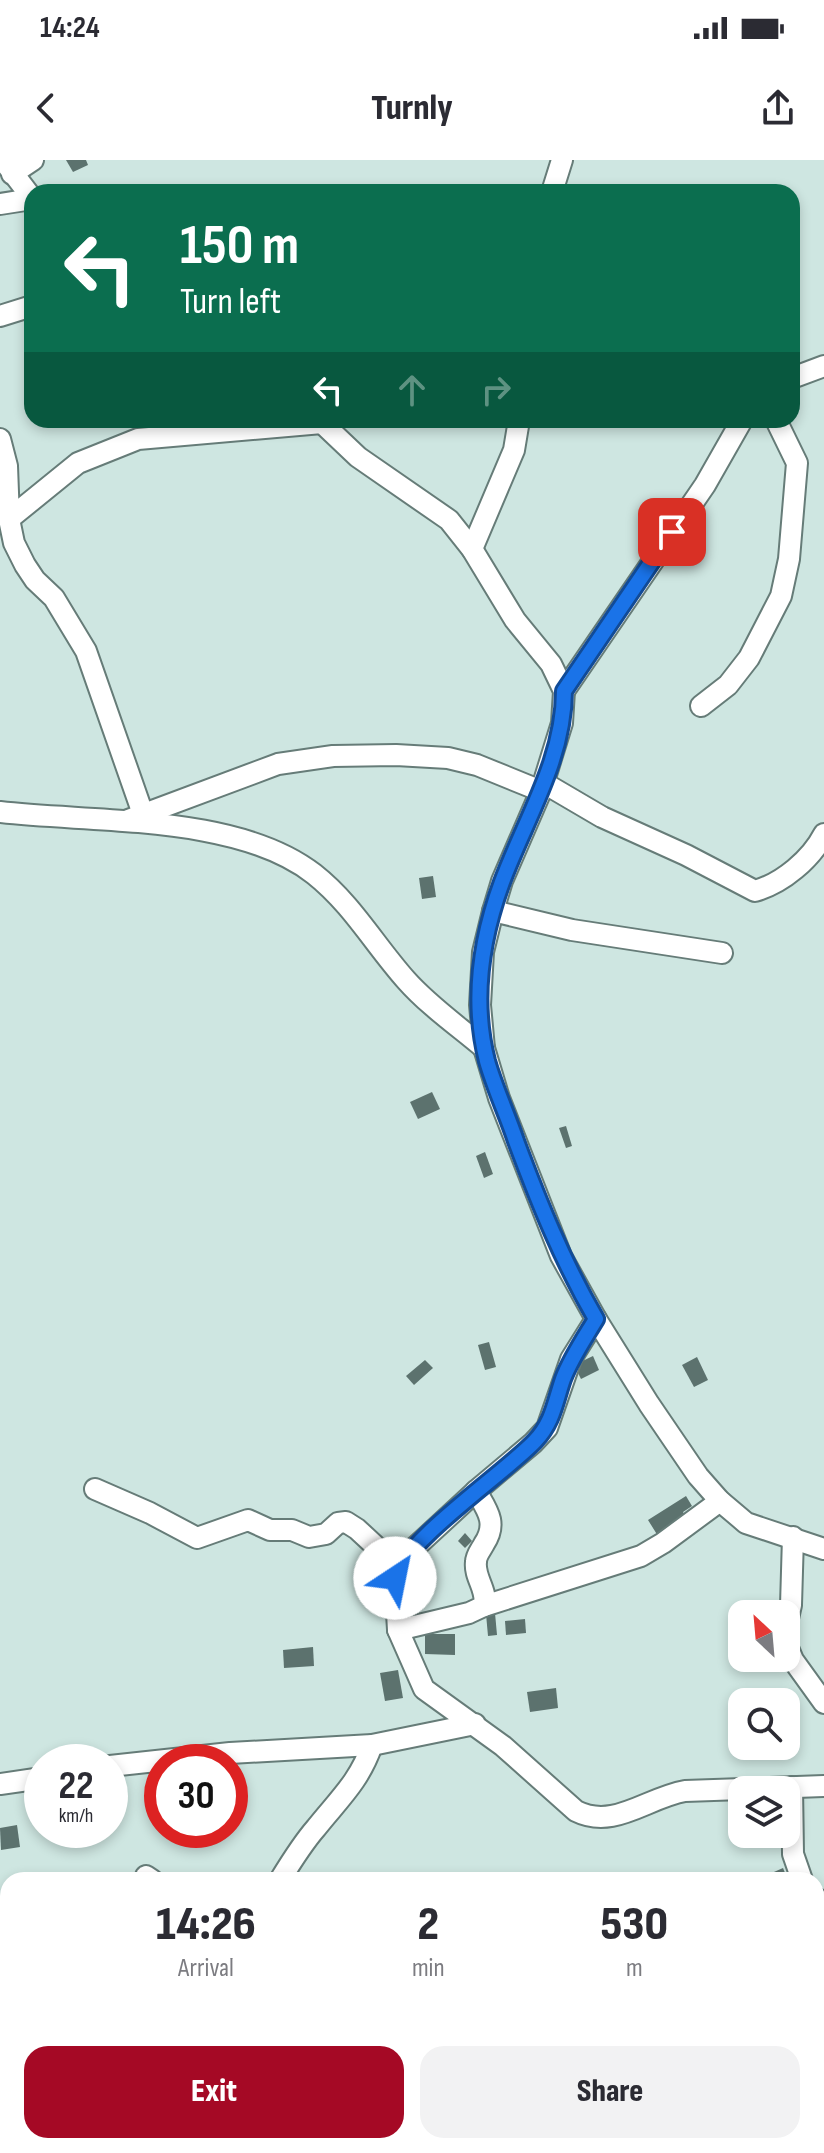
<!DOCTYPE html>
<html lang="en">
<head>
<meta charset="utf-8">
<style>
  body { margin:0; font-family:"Sofia Sans Condensed",sans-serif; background:#f2f2f3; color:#2b2b33; height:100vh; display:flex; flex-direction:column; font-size:30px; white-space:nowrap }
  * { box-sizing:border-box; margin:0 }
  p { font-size:26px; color:#7c7c81 }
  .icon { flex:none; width:44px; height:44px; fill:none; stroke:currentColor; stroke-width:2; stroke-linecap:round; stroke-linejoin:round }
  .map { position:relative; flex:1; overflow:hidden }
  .panel { position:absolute; left:0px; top:1712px; width:824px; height:282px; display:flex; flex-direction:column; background:#fff; border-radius:24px 24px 0 0; box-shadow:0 4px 12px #0003 }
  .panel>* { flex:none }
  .banner { position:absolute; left:24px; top:24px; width:776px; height:244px; border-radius:24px; box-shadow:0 4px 12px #0003; background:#0b6e4f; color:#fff; overflow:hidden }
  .needle { width:52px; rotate:334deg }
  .controls { position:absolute; left:728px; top:1440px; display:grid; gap:16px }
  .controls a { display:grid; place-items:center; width:72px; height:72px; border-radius:16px; background:#fff; box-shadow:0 4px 12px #0003; font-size:40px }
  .speed { position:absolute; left:24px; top:1584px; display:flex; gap:16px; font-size:40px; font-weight:700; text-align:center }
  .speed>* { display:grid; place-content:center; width:104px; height:104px; border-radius:50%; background:#fff; box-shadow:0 4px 12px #0003; line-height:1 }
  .speed small { font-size:20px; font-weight:400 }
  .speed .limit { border:12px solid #d22; background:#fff; color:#111 }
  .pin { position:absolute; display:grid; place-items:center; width:68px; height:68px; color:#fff; margin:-34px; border-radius:16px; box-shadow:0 4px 12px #0006 }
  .me { position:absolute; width:88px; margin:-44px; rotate:34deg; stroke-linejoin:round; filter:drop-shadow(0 0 6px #0008) }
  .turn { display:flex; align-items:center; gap:28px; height:168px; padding:0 24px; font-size:36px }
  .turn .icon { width:104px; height:104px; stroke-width:2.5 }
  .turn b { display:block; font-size:56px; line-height:68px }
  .lanes { display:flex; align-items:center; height:76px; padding:0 24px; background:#0003; justify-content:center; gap:40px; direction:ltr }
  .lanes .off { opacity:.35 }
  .eta { display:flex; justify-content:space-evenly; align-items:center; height:136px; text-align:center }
  .eta b { font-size:48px; font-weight:800; line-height:56px }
  .primary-button { display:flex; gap:16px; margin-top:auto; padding:16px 24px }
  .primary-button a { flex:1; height:92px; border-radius:24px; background:#a50925; color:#fff; font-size:32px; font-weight:800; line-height:92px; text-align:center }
  .primary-button a+a { background:#f2f2f3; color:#2b2b33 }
  .status { display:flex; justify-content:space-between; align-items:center; height:56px; padding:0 40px; background:#fff; direction:ltr }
  .status svg { height:22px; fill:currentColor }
  header { display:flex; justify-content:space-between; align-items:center; height:104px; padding:0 24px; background:#fff; font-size:36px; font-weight:800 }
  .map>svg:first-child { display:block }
  .building { fill:#5c726e }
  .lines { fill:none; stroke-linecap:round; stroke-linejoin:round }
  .minor-casing { stroke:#667c78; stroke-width:24 }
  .minor { stroke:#fff; stroke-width:20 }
  .route-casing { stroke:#114b97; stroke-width:20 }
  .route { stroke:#1a73e8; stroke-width:14 }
</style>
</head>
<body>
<div class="status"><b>14:24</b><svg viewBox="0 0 49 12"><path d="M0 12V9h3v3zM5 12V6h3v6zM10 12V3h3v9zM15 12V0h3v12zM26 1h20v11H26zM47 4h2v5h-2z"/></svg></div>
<header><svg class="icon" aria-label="back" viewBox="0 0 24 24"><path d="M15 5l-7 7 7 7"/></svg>Turnly<svg class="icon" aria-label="share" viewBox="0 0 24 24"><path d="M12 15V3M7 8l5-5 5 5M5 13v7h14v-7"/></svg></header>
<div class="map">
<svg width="824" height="1993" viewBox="0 0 824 1993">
  <rect width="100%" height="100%" fill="#cee6e1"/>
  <g class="building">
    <path d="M66,0H86L88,5L73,12Z"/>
    <path d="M433,716L436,737L422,739L419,718Z"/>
    <path d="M432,932L440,949L418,959L410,942Z"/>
    <path d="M566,966L572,986L566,988L559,968Z"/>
    <path d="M485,992L493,1014L484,1018L476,996Z"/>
    <path d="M489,1182L496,1207L485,1210L478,1185Z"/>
    <path d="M593,1196L599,1210L581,1219L574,1205Z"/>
    <path d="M697,1197L708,1220L694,1227L682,1205Z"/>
    <path d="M425,1200L433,1208L414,1225L406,1216Z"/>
    <path d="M686,1336L692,1346L683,1352L687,1359L658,1376L648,1360Z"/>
    <path d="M465,1373L472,1381L465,1388L458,1381Z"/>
    <path d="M495,1453L497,1475L488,1476L486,1454Z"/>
    <path d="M525,1459L526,1473L506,1475L505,1461Z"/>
    <path d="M425,1474H455V1495L425,1494Z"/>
    <path d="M313,1487L314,1506L284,1508L283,1490Z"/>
    <path d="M398,1510L403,1538L385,1541L380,1513Z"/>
    <path d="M556,1528L558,1548L530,1552L527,1532Z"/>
    <path d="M17,1665L20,1687L1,1690L0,1668Z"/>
    <path d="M783,1708L788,1720H756Z"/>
    <path d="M821,1785L824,1800L820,1803L816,1788Z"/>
  </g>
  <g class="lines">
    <g class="minor-casing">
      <g id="minor">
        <path d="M3,0L32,38"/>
        <path d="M12,14L33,0"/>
        <path d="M552,32L562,0"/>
        <path d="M0,44L32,39"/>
        <path d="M0,156L32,146"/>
        <path d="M792,218L824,206"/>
        <path d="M319,260L358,297L449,360L472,389L515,460L551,504L564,531L562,563L541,631L502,721L493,751L483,792L480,845L484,888L499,938L561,1096L596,1159L649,1244L698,1316L720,1341L746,1363L824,1389"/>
        <path d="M0,279L7,306L9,359L14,383L25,405L35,420L54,438L86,491L143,654"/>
        <path d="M9,359L78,303L138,279L322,263"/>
        <path d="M472,389L514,290L519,260"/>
        <path d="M564,531L705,325L742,260"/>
        <path d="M701,546L728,525L749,498L781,436L789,399L797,303L776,260"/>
        <path d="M544,623L602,657L686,695L755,731C783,723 811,699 824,674"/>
        <path d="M0,652C94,663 237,654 314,714C352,744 374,784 406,820C429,846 458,866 484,888"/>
        <path d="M128,660L278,604L333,596L396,595L448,598L477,605L541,631"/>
        <path d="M493,751L572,770L722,793"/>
        <path d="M596,1159L571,1199L547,1268L533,1283L476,1331L410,1392L398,1407L395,1418L398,1470L424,1529L503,1586L576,1651C614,1670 646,1638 685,1631L824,1626"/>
        <path d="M95,1329L150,1353L197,1378L248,1360L270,1370H292L309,1377L326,1374L338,1363L346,1362L357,1369L398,1407"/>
        <path d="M484,1446L641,1396L663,1383L720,1341"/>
        <path d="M786,1467L791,1445L793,1377"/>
        <path d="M398,1470L469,1453L484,1446C488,1430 474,1418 476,1402C476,1395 481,1390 484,1384C498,1363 487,1350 476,1331"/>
        <path d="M786,1483L793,1500L824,1543"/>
        <path d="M110,1606L230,1593L372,1585L475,1564"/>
        <path d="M0,1624L42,1618"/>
        <path d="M792,1627L793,1694L802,1720"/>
        <path d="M146,1716L152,1720"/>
        <path d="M280,1720C291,1702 302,1684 316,1668C339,1639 359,1622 372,1585"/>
        <path d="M816,1738L824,1745"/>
        <path d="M823,1993L824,1992"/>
      </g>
    </g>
    <use href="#minor" class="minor"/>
  </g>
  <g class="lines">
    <g class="route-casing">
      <path id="route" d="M395,1418C403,1382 506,1312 535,1281C553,1262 555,1242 563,1219C571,1198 584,1179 596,1159C563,1102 539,1043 516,981C507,954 495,929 487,901C472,842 481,779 502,722C525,660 564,599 564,531L672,372"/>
    </g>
    <use href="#route" class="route"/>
  </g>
</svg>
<div class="controls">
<a><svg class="needle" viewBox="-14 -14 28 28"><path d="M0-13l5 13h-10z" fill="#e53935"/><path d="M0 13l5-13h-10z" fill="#7c7c81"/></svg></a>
<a><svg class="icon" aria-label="search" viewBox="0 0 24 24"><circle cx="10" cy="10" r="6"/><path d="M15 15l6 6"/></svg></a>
<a><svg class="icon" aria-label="layers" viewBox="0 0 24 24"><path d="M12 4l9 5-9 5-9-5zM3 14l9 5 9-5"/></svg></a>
</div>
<div class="speed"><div>22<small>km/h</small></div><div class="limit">30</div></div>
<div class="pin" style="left:672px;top:372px;background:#d93025"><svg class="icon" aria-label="arrive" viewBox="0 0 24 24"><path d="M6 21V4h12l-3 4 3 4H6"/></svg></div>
<svg class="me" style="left:395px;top:1418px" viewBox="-20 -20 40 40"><circle r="19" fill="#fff"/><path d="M0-13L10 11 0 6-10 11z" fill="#1a73e8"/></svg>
<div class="banner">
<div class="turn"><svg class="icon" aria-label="left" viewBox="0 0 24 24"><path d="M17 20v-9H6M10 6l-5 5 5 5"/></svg><div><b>150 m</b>Turn left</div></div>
<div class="lanes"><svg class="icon" aria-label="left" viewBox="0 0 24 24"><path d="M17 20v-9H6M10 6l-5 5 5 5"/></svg><svg class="icon off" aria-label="ahead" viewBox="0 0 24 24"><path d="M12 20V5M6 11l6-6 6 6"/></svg><svg class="icon off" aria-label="right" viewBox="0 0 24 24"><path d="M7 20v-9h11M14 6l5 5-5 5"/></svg></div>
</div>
<section class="panel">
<div class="eta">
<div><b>14:26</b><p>Arrival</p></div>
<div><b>2</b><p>min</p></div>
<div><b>530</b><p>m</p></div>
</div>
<div class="primary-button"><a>Exit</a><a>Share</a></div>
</section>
</div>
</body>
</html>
